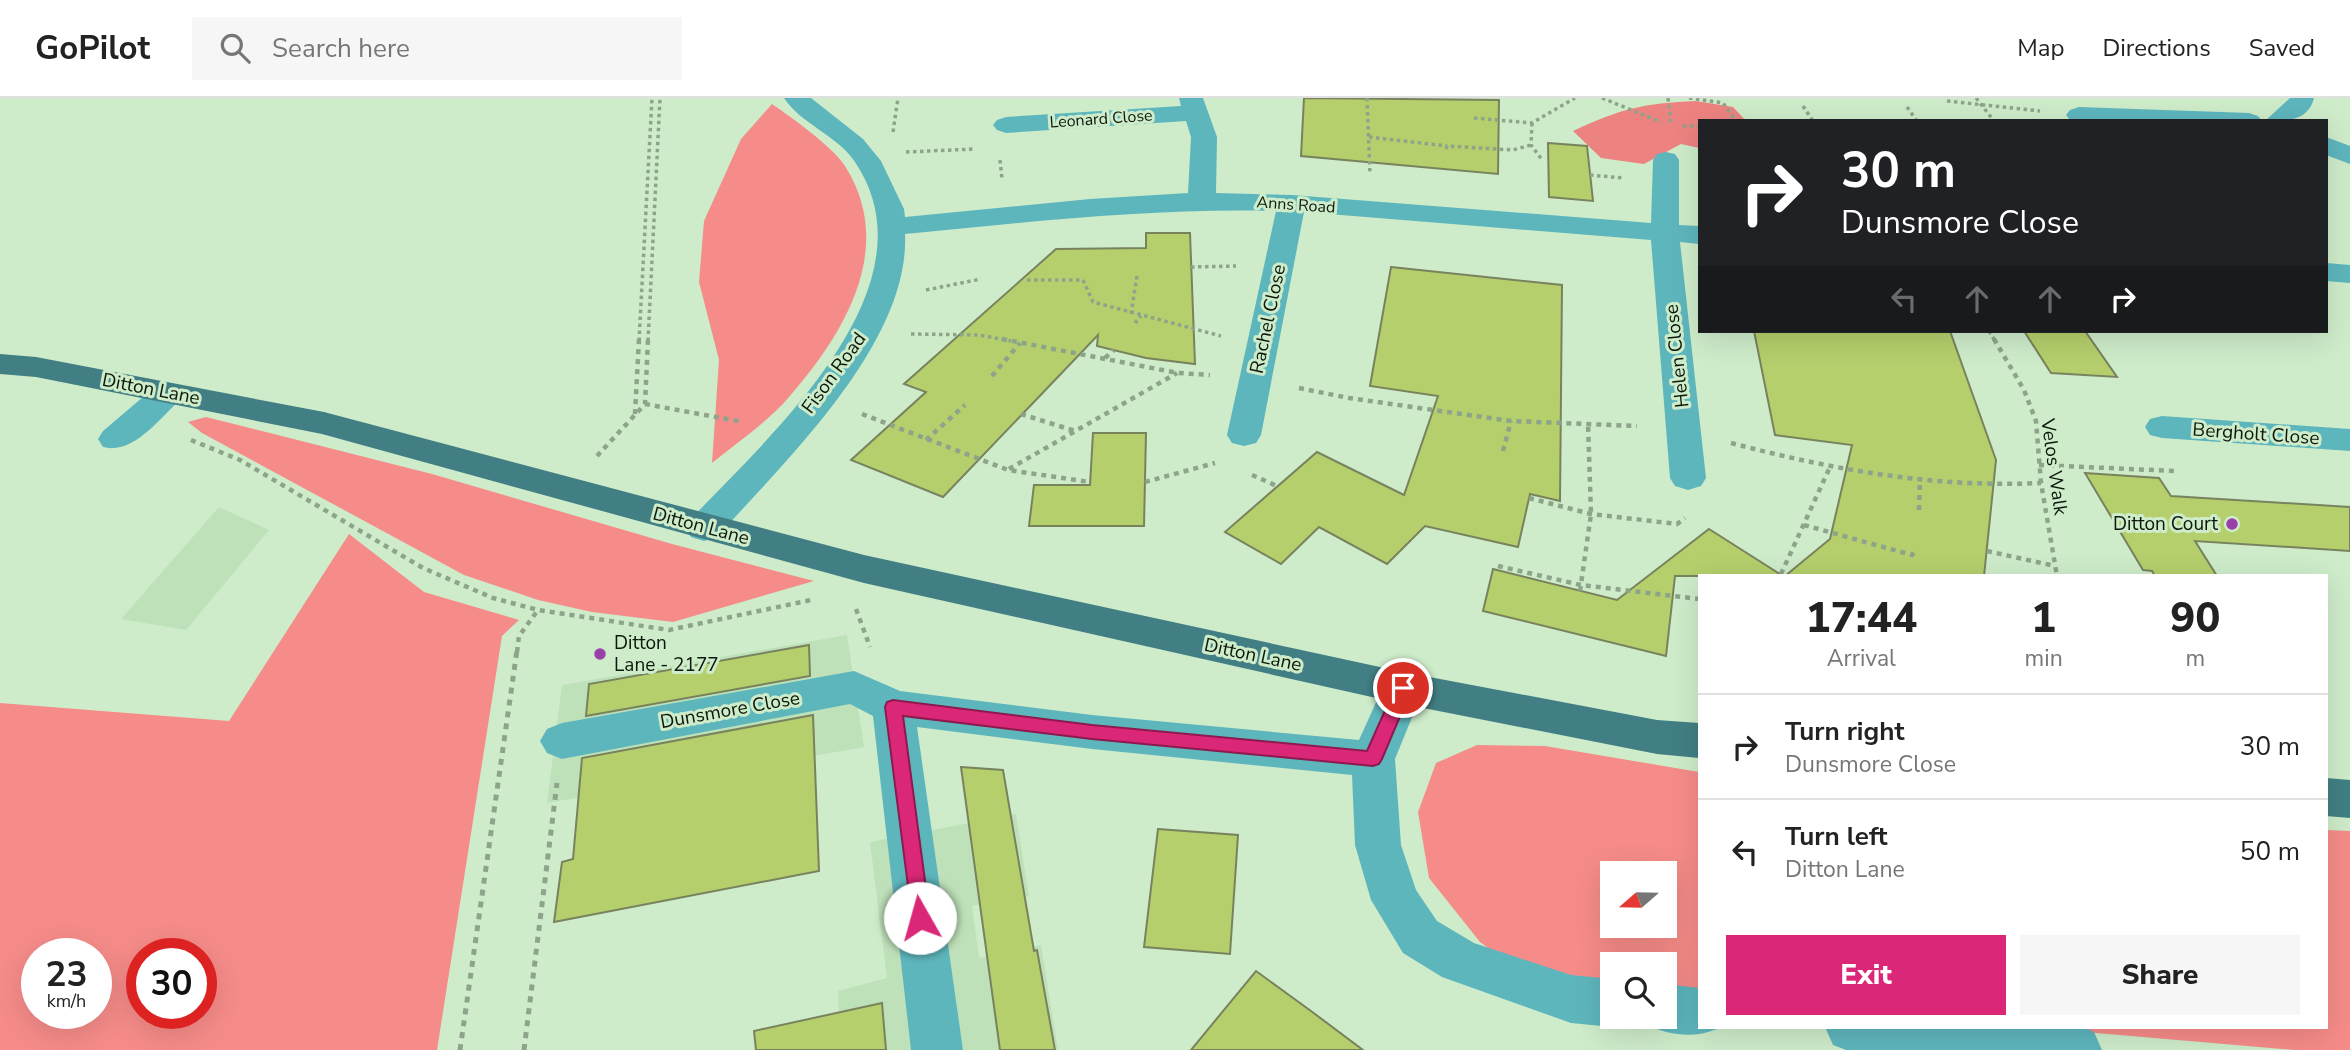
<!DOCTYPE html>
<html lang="en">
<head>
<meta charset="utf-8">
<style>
  body { margin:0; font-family:"Nunito Sans",sans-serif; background:#f6f6f6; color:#222; height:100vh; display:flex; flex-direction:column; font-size:26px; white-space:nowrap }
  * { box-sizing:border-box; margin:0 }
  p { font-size:23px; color:#767676 }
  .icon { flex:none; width:38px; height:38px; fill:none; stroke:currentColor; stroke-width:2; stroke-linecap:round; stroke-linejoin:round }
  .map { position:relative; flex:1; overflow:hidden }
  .panel { position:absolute; left:1698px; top:476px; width:630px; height:455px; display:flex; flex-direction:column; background:#fff; border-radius:0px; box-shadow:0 7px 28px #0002 }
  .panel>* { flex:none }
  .hud { position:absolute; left:1698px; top:21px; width:630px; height:214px; border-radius:0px; box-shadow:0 7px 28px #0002; background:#202124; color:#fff; overflow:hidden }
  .needle { width:46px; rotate:250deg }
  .controls { position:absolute; left:1600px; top:763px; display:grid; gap:14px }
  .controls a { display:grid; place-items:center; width:77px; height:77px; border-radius:0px; background:#fff; box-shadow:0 7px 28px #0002; font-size:35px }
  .speed { position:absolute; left:21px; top:840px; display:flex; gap:14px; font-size:35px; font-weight:700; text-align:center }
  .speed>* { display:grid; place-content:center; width:91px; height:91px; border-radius:50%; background:#fff; box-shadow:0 7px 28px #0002; line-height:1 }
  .speed small { font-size:18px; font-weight:400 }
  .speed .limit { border:10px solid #d22; background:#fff; color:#111 }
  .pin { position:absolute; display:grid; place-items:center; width:60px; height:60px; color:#fff; margin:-30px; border:4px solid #fff; border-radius:50%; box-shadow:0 2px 7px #0007 }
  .me { position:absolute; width:77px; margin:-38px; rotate:353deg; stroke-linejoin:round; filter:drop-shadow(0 0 5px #0008) }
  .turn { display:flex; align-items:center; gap:24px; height:147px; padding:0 28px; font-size:32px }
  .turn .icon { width:91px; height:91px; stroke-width:2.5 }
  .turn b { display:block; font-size:49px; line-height:60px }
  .lanes { display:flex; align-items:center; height:66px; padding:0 28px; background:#0003; justify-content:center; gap:35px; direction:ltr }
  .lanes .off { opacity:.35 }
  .eta { display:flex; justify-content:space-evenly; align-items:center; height:119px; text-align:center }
  .eta b { font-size:42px; font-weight:800; line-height:49px }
  .button { display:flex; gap:14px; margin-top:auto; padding:14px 28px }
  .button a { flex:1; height:80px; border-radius:0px; background:#db2777; color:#fff; font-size:28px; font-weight:800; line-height:80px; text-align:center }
  .button a+a { background:#f6f6f6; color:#222 }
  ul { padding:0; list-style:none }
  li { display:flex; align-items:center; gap:21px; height:105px; padding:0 28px; border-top:2px solid #e0e0e0 }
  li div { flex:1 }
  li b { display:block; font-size:26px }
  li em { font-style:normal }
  header { display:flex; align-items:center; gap:42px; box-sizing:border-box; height:98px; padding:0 35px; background:#fff; border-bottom:2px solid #e0e0e0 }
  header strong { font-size:33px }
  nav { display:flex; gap:38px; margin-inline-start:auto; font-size:24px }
  .search { width:490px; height:63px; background:#f6f6f6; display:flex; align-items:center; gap:18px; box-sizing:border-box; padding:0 24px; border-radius:0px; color:#767676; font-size:26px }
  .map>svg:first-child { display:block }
  .built { fill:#bee1ba }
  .green { fill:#f68c89; fill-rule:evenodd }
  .forest { fill:#ed8381 }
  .building { fill:#b4cf6c; stroke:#78835e; stroke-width:2 }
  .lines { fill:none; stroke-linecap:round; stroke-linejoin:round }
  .path-far2 { stroke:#8da48a; stroke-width:3.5; stroke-dasharray:3.5 3.5; stroke-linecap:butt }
  .path-far1 { stroke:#8da48a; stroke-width:4.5; stroke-dasharray:5 5; stroke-linecap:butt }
  .path { stroke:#8da48a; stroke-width:5; stroke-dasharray:6 6; stroke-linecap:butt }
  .minor { fill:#5eb6bd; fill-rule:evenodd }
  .major { fill:#417f84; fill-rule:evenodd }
  .route { fill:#db2777; stroke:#8e194d; stroke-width:2 }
  .poi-dot { fill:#9a3ea8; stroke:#ceecca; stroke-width:2.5 }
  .labels { text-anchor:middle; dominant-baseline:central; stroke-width:6; stroke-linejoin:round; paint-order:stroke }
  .far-street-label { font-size:16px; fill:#0d180c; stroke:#ceecca }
  .street-label { font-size:19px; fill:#0d180c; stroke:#ceecca }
  .poi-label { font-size:19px; fill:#0d180c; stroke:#ceecca; text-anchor:end }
</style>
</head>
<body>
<header>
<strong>GoPilot</strong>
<div class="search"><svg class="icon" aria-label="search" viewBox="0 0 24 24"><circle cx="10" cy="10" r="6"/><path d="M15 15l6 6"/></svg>Search here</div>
<nav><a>Map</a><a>Directions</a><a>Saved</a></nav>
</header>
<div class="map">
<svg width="2350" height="952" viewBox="0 0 2350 952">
  <rect width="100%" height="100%" fill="#ceecca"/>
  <g class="built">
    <path d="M219,409L269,432L186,532L121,521Z"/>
    <path d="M847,537L864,649L547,705L562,587Z"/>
    <path d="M1016,716L1029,798L972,808L979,860L1041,847L1058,952H840L838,893L887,880L870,744Z"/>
  </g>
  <g class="green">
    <path d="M772,6C791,19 833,49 845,68C897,150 844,236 789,299C768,324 737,344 712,365L719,262L699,184L704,123L741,41Z"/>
    <path d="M206,319L432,376L672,446L814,483L673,524L592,514L538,502L464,477L202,335L188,324Z"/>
    <path d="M349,436L424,494L519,522L502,538L437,952H0V605L229,623ZM37,856H96V915H37ZM142,856H201V915H142Z"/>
    <path d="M1477,647L1545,648L1699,674V901L1664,898V866H1612V894L1539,888L1480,844L1429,780L1418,714L1436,665ZM1612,775H1664V828H1612Z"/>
    <path d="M2326,732L2350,733V952H2294L2027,929H2326Z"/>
  </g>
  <path class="forest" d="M1696,3L1733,9L1746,23H1699V50L1681,46L1644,66L1601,60L1573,33C1620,11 1644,5 1696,3Z"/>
  <g class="building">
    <path d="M1304,0L1499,2L1498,76L1301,58Z"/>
    <path d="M1548,45L1587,48L1593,103L1549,99Z"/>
    <path d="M1146,135H1190L1195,266L1146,260L1097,248L1098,237L943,399L851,362L926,294L904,286L1056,151L1146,150Z"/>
    <path d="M1391,169L1562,187L1560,403L1530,396L1518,449L1425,428L1387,466L1319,429L1281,466L1225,434L1317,354L1404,397L1438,298L1370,288Z"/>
    <path d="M1754,233H1950L1996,362L1984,478H1785L1830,441L1852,347L1775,337Z"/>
    <path d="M2024,233H2085L2117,279L2051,275Z"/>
    <path d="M1093,335H1146L1144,428H1029L1034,387H1090Z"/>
    <path d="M2085,375L2159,380L2171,398L2350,409V453L2195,443L2217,478H2155L2152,473L2143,472Z"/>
    <path d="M1709,431L1783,478H1675L1666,558L1483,513L1493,471L1617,502Z"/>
    <path d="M809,547L810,578L586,618L589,586Z"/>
    <path d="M813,617L819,773L554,824L562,764L573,761L582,660Z"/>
    <path d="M961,669L1003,672L1034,853L1037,852L1055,952H1000Z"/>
    <path d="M1158,731L1238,737L1230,856L1144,849Z"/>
    <path d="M1256,873L1311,913L1363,952H1191Z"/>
    <path d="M882,905L886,952H756L754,933Z"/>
  </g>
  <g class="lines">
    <g class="path-far2">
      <path d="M1367,0L1370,76"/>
      <path d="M1602,0L1661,24"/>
      <path d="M1668,0L1671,26"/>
      <path d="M1689,0L1723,5L1736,23"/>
      <path d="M1976,0L1994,23"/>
      <path d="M1947,3L2040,13"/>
      <path d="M1803,8L1813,23"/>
      <path d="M1907,9L1917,23"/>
      <path d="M1474,20L1532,25L1575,0"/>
      <path d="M1532,25L1531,47L1543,63"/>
      <path d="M1683,28H1699"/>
      <path d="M893,34L898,0"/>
      <path d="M1369,39L1447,48"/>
      <path d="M1446,51L1447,48L1513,52L1531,47"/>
      <path d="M906,54L974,51"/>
      <path d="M1000,62L1002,81"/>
      <path d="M1590,77L1623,80"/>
      <path d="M1191,169L1236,168"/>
      <path d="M1027,182H1083L1093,204L1221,238"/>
      <path d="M926,192L981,181"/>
      <path d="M1131,216L1137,178"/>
      <path d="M1135,225L1141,218"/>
      <path d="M1989,233L1995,243"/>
      <path d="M911,236L979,237L1011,243"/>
      <path d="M639,243L652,0"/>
      <path d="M648,243L660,0"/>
    </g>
    <g class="path-far1">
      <path d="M1002,241L1178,275L1210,277"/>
      <path d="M1994,241L2024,292L2036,323L2041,385L2057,478"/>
      <path d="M1105,260L1114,252"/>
      <path d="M992,278L1020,245"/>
      <path d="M1299,290L1349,300L1511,323L1637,328"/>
      <path d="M645,306L743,324"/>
      <path d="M635,316L639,241"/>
      <path d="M862,316L1008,372L1090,384"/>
      <path d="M1021,316L1075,333"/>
      <path d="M191,342L240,362L423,470L493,500L538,512L669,532L811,502"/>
      <path d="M926,342L965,307"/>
      <path d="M1731,345C1834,372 1935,390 2041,385"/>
      <path d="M1503,353L1511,323"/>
      <path d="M597,358L645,306L648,241"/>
      <path d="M2039,367L2175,373"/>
      <path d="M1009,371L1177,275"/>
      <path d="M1252,377L1277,388"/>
      <path d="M1145,384L1215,365"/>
      <path d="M1529,400L1591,416L1677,426L1685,420"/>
      <path d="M1919,412L1920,381"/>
      <path d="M1804,427L1912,457L1916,452"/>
      <path d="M1987,453L2055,468"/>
      <path d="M1498,468L1581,487L1699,501"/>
      <path d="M1781,476L1830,369"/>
      <path d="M1580,493L1591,416L1588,325"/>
      <path d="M856,511L870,549"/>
      <path d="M517,554L519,538L538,512"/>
    </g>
    <g class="path">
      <path d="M460,952L517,552"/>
      <path d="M524,952L557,685"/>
    </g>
    <g class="minor">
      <path d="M784,0H811L863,41L881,63L904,111L905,119L1090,101L1188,95L1191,39L1186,23L1006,35L997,32L993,27L997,22L1006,19L1181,8L1179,0H1203L1217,39L1216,95L1292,97L1651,125L1653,62L1657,56L1666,54L1675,56L1679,62V127L1699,128V146L1680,144L1706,380L1701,388L1688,392L1675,388L1670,380L1651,142L1304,114L1261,337L1256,345L1244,348L1232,345L1227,337L1276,113C1152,110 1029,124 905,136C910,245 785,363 717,439L704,443L691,439L685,430L691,421C769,338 939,189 855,64C837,37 801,26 784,0Z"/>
      <path d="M2290,0H2314C2308,24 2285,23 2265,23Z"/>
      <path d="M2079,9L2249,15L2258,18L2262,23L2070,22L2066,17L2070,12Z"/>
      <path d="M2326,39L2350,48V66L2326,57Z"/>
      <path d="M2326,165L2350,167V185L2326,183Z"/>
      <path d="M168,285L180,288L185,295L180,302C159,321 133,357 103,349L98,341L103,333L156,288Z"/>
      <path d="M2162,318L2350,331V353L2162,340L2150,337L2145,329L2150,321Z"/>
      <path d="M854,573L900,593L1092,617L1359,642L1388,578L1403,574L1418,578L1424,590L1395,661L1401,747L1416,792L1437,823L1474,845L1571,877L1612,881V919H1631L1630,922L1612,929L1571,925L1442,879L1403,855L1371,802L1355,747L1352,677L1092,651L917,629L963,952H911L873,618L850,606L562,661L547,655L540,643L547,631L562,625Z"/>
      <path d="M1664,886L1699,890V929H1718L1717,931C1693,941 1670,937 1646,927L1642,919H1664Z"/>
      <path d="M1825,929H2083L2094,934L2102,952H1846L1833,947Z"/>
    </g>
    <g class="major">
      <path d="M0,256L36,259L324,314L864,457L1403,574L1657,622L1699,625V660L1657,656L1403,606L864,485L322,336L36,279L0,276Z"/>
      <path d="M2326,680L2350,682V720L2326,718Z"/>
    </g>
  </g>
  <path class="route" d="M1403,583L1409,585L1412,590L1382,661L1379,666L1373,668L1092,641L903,618L930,820L927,827L920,829L913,827L885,609L887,604L893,602L1092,627L1367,653L1395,590L1397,585Z"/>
  <g class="poi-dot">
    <circle cx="2232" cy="426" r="7"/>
    <circle cx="600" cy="556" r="7"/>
  </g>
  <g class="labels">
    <g class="far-street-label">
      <text transform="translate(1101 21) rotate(-4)">Leonard Close</text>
      <text transform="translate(1296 107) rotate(4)">Anns Road</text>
    </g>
    <g class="street-label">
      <text transform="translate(1268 221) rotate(-78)">Rachel Close</text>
      <text transform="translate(1677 258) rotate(-96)">Helen Close</text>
      <text transform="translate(834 275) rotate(-54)">Fison Road</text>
      <text transform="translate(151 291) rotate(11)">Ditton Lane</text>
      <text transform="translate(2256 336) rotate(4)">Bergholt Close</text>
      <text transform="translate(2054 369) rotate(82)">Velos Walk</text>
      <text transform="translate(701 428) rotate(15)">Ditton Lane</text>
      <text transform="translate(1253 557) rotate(12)">Ditton Lane</text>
      <text transform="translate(730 612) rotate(-10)">Dunsmore Close</text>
    </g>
    <g class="poi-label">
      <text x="2218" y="426">Ditton Court</text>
      <text x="614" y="545" text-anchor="start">Ditton<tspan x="614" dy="22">Lane - 2177</tspan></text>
    </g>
  </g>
</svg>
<div class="controls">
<a><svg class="needle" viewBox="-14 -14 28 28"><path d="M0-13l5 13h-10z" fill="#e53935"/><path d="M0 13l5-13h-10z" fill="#767676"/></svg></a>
<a><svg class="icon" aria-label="search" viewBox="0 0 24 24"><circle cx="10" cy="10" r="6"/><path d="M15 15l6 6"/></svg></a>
</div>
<div class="speed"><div>23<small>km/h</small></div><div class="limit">30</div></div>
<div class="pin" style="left:1403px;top:590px;background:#d93025"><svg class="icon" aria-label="arrive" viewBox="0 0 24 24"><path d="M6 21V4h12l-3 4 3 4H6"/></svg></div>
<svg class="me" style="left:920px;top:820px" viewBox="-20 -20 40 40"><circle r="19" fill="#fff"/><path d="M0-13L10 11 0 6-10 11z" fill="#db2777"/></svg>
<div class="hud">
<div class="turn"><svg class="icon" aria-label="right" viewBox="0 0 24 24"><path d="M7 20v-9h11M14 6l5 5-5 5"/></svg><div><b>30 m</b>Dunsmore Close</div></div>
<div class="lanes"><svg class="icon off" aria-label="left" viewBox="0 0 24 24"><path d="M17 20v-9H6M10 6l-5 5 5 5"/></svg><svg class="icon off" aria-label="ahead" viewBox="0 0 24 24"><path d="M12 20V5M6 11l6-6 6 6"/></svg><svg class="icon off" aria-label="ahead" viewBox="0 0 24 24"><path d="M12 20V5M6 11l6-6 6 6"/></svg><svg class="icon" aria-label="right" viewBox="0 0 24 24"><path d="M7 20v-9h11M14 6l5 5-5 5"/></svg></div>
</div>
<section class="panel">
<div class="eta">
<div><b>17:44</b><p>Arrival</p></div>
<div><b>1</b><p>min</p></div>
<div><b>90</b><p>m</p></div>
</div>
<ul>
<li><svg class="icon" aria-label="right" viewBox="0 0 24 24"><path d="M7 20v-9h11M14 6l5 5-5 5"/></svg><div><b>Turn right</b><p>Dunsmore Close</p></div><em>30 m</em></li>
<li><svg class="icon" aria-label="left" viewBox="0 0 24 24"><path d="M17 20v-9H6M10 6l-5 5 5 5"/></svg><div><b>Turn left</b><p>Ditton Lane</p></div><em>50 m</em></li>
</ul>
<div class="button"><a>Exit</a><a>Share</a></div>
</section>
</div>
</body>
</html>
